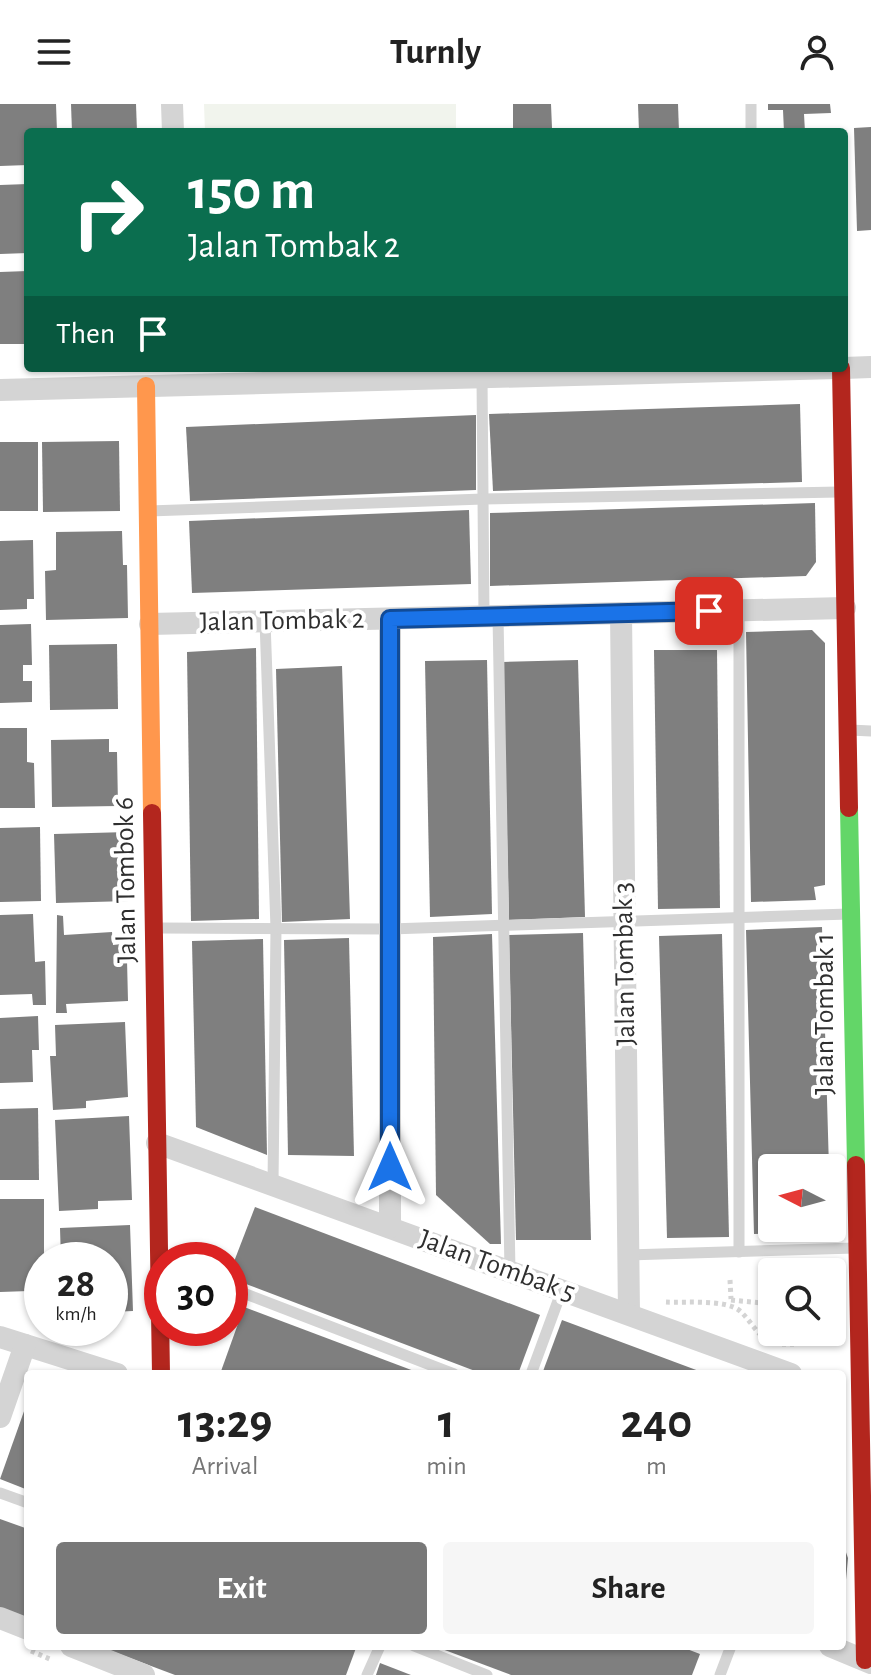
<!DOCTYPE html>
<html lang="en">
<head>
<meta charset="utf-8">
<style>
  body { margin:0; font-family:"Alegreya Sans",sans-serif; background:#f6f6f6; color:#222; height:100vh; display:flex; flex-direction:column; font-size:30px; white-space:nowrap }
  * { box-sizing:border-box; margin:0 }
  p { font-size:26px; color:#767676 }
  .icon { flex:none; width:44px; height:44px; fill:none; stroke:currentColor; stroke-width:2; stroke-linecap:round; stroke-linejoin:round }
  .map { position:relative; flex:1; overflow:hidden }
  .drawer { position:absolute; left:24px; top:1266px; width:822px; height:280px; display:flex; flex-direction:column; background:#fff; border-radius:8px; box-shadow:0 2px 6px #0004 }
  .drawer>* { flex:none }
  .hud { position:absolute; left:24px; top:24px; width:824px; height:244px; border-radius:8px; box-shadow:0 2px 6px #0004; background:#0b6e4f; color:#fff; overflow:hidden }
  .needle { width:52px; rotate:276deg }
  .fabs { position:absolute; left:758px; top:1050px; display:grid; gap:16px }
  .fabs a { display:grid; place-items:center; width:88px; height:88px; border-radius:8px; background:#fff; box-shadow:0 2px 6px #0004; font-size:40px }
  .speed { position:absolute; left:24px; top:1138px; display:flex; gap:16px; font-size:40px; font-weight:700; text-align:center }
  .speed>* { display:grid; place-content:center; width:104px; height:104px; border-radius:50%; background:#fff; box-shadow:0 2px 6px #0004; line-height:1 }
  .speed small { font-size:20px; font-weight:400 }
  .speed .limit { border:12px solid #d22; background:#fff; color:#111 }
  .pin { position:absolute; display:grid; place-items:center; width:68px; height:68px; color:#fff; margin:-34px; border-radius:16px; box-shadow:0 4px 12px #0006 }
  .me { position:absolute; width:88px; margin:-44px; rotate:0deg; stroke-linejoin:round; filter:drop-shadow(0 0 6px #0008) }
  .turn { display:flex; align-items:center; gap:28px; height:168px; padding:0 32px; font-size:36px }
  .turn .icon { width:104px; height:104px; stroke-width:2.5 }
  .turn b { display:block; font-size:56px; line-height:68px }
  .then { display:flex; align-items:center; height:76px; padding:0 32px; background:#0003; gap:16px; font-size:30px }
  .eta { display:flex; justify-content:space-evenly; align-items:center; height:136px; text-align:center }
  .eta b { font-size:48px; font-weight:700; line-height:56px }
  .button { display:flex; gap:16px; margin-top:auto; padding:16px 32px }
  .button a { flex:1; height:92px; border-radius:8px; background:#787878; color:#fff; font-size:32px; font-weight:700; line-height:92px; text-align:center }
  .button a+a { background:#f6f6f6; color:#222 }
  header { display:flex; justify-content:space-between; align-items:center; height:104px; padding:0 32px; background:#fff; font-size:36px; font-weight:700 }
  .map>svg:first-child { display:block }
  .green { fill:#f1f4ed }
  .building { fill:#7f7f7f }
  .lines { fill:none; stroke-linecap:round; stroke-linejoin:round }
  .path { stroke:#d4d4d4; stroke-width:5; stroke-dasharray:4 4; stroke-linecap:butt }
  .lane { stroke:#d4d4d4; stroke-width:11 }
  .street { stroke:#d4d4d4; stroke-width:22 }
  .fast { stroke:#63d668; stroke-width:18 }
  .slow { stroke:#ff974d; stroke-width:18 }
  .jam { stroke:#b3261e; stroke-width:18 }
  .route-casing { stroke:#114b97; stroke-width:20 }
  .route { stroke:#1a73e8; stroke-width:14 }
  .labels { text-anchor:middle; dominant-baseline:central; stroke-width:8; stroke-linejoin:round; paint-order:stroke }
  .street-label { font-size:28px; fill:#2f2f2f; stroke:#fff }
</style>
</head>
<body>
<header><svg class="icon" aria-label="menu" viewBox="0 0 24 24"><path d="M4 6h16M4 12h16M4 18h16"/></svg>Turnly<svg class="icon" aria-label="person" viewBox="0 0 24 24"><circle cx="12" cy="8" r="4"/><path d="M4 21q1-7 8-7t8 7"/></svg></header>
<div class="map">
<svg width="871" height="1571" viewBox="0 0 871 1571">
  <rect width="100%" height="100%" fill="#fff"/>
  <path class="green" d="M204,0H456V28H205Z"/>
  <g class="building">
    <path d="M0,0H56L57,28H28V61L0,62Z"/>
    <path d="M71,0H136L137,28H72Z"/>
    <path d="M513,0H551L552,24H575V28H513Z"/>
    <path d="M638,0H678L679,28H639Z"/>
    <path d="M768,0H830L831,9L804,10L805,28H784L783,6H768Z"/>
    <path d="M871,23V126L857,127L854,24Z"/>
    <path d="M28,80V149L0,150V81Z"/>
    <path d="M28,167V240H0V168Z"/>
    <path d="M800,300L802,378L493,387L489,310Z"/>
    <path d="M476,311V386L190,397L186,323Z"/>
    <path d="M119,337L120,407L43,408L42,338Z"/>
    <rect x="0" y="338" width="38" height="69"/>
    <path d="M815,399L816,458L806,472L490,482V409Z"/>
    <path d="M469,406L471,480L192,489L189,417Z"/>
    <path d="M122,427L123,461H127L128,514L46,516L45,467L56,466V428Z"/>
    <path d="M33,436L34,495H27V505L0,506V437Z"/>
    <path d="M31,520L32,561H23V577H32V598L0,599V521Z"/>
    <path d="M812,526L825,539V781L814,783L816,796L751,798L746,528Z"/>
    <path d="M117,540L118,605L50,606L49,541Z"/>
    <path d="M256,544L259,815L191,817L187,548Z"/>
    <path d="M654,546H717L720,804L658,805Z"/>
    <path d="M487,556L492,810L430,813L425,557Z"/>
    <path d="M578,556L585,813L509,816L503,558Z"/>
    <path d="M342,562L350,815L282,818L276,565Z"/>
    <path d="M0,624H27V658L34,659L35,704H0Z"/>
    <path d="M109,635V648H117L118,702L52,703L51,636Z"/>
    <path d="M40,723L41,797L0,798V724Z"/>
    <path d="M128,728L129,797L56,799L54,730Z"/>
    <path d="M33,810L35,858L45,857L46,901H33L32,890L0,891V811Z"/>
    <path d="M57,811L63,812L64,831L112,828L113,841L122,840V856H127L128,897L66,900L67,909H56Z"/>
    <path d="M822,823L829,1064H772V1124H831V1128L754,1130L746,826Z"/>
    <path d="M583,829L591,1136H516L509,831Z"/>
    <path d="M492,830L501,1140H490L436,1091L433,833Z"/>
    <path d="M722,830L729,1133L667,1134L659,832Z"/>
    <path d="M349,834L354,1052L288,1051L284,836Z"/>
    <path d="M263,835L267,1051L196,1023L192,837Z"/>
    <path d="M38,912L39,946H32L33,978L0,979V914Z"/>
    <path d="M125,918L128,993L86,997V1004L53,1006L50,952H56L55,921Z"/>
    <path d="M38,1004L39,1076H0V1005Z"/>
    <path d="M129,1012L132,1096L98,1097V1105L59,1107L55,1016Z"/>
    <path d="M0,1095H44V1156H42V1181L29,1182V1187L0,1188Z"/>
    <path d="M255,1103L540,1211L518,1270H483L230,1174V1168Z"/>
    <path d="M130,1121L133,1207L110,1208V1156H61L60,1124Z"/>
    <path d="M244,1203L422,1270H220Z"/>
    <path d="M562,1216L707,1270H542Z"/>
    <path d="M28,1296V1386L0,1375Z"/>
    <path d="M0,1415L28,1425V1516L0,1505Z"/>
    <path d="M842,1437L848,1454L843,1509H842Z"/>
    <path d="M98,1542H351L356,1544L346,1571H175Z"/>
    <path d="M434,1542H679L700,1550L692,1571H511Z"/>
    <path d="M380,1559L411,1571H376Z"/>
  </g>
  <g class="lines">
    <g class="path">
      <path d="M764,1175L772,1199"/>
      <path d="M730,1176L731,1195"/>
      <path d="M731,1196L772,1200"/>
      <path d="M666,1198C686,1199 726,1195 740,1207C750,1216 755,1227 765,1235"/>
      <path d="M786,1228L793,1240"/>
      <path d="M782,1240H797L820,1232"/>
      <path d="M797,1241L798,1228"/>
      <path d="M31,1547L52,1556"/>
    </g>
    <g class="lane">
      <path d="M751,0V28"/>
      <path d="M482,273L484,512"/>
      <path d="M149,407L483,395L839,388"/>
      <path d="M739,506V1148"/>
      <path d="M498,512L510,1167"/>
      <path d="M265,517L276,824L273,1080"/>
      <path d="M850,626L871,627"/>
      <path d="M159,824L390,825L849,810"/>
      <path d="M628,1151L855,1144"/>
      <path d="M230,1184L454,1270"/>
      <path d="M531,1270L562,1186"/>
      <path d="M0,1389L28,1399"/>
      <path d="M414,1542L487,1571"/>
      <path d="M367,1571L380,1542"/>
      <path d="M720,1571L731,1542"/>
    </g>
    <g class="street">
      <path d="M172,0L173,28"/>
      <path d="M844,264L871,263"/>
      <path d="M0,286L837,264"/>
      <path d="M621,509L629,1210"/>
      <path d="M150,520L845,504"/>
      <path d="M157,1039L791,1270"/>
      <path d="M390,1123V515"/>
      <path d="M0,1233L117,1270"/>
      <path d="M0,1313L25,1241"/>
      <path d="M0,1514L28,1525"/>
      <path d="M71,1542L144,1571"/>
      <path d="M830,1542L871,1559"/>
    </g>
    <path class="fast" d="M849,704L856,1061"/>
    <path class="slow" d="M146,282L152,709"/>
    <g class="jam">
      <path d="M841,264L849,704"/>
      <path d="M152,709L161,1270"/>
      <path d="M856,1061L865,1556"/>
    </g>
  </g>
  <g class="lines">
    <g class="route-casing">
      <path id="route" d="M390,1063V515L709,507"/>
    </g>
    <use href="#route" class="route"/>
  </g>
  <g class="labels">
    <g class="street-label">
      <text transform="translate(282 517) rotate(-1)">Jalan Tombak 2</text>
      <text transform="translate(126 776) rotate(-91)">Jalan Tombok 6</text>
      <text transform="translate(625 860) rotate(-91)">Jalan Tombak 3</text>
      <text transform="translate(825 910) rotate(-90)">Jalan Tombak 1</text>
      <text transform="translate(497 1162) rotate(20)">Jalan Tombak 5</text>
    </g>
  </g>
</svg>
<div class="fabs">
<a><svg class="needle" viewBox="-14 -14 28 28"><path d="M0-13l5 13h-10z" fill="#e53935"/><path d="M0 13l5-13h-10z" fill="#767676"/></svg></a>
<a><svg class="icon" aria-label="search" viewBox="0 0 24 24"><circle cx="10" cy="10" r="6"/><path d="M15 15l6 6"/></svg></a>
</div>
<div class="speed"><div>28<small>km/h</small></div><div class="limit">30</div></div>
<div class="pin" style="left:709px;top:507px;background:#d93025"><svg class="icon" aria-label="arrive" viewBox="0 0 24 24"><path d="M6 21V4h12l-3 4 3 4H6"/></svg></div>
<svg class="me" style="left:390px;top:1063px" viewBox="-20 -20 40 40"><path d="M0-17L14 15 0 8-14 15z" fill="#1a73e8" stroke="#fff" stroke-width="4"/></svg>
<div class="hud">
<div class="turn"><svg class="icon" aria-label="right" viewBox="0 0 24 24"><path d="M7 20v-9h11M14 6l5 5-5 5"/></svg><div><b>150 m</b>Jalan Tombak 2</div></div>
<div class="then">Then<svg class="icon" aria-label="arrive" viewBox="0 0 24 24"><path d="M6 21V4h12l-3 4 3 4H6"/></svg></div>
</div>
<section class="drawer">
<div class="eta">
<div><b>13:29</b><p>Arrival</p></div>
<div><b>1</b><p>min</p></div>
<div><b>240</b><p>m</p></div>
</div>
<div class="button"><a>Exit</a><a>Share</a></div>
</section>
</div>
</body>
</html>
